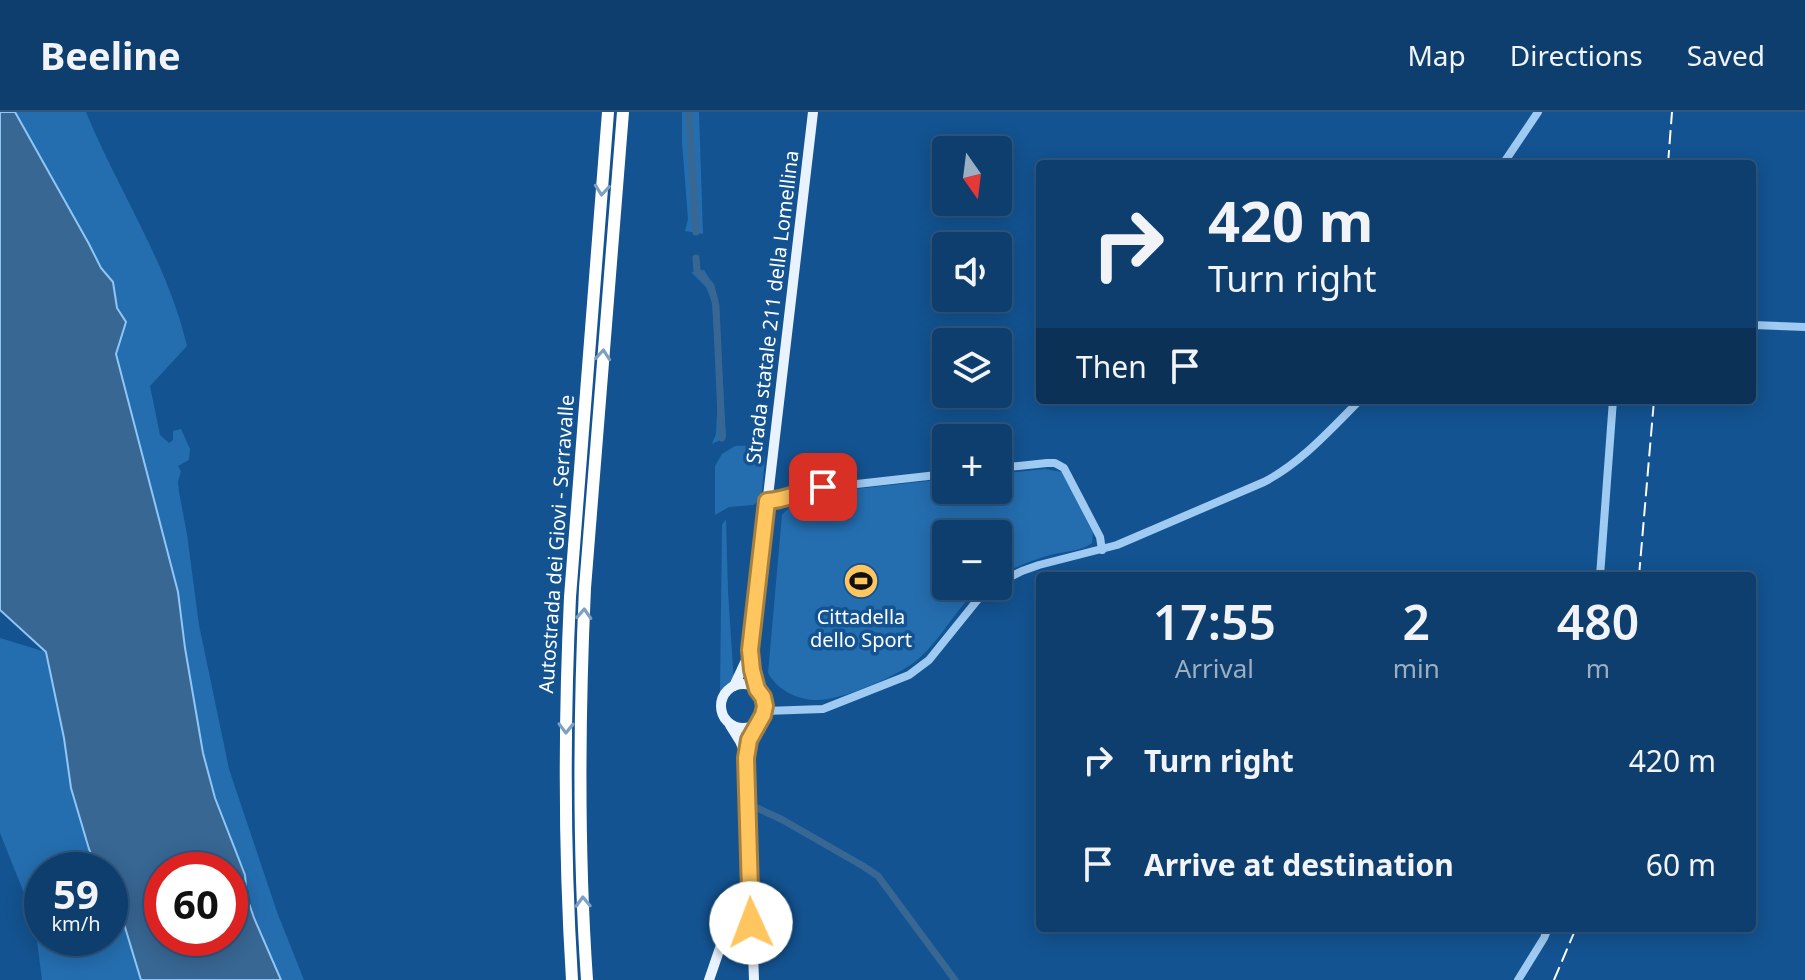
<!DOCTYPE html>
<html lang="en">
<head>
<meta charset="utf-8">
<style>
  body { margin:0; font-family:"Noto Sans",sans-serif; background:#174572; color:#f1f3f6; height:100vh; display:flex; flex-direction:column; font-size:30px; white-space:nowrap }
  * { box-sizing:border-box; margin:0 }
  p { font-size:26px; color:#9baec2 }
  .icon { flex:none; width:44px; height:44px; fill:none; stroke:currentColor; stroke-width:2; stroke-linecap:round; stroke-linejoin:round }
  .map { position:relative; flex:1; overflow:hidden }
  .drawer { position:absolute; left:1036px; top:460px; width:720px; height:360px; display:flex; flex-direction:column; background:#0e3e6d; border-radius:8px; box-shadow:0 4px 20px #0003,0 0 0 2px #2e5780 }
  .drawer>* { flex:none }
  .hud { position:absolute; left:1036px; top:48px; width:720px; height:244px; border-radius:8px; box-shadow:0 4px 20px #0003,0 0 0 2px #2e5780; background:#0e3e6d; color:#f1f3f6; overflow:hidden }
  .needle { width:52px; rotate:166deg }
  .buttons { position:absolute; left:932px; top:24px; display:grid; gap:16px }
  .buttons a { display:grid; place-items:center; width:80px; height:80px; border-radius:8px; background:#0e3e6d; box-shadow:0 4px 20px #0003,0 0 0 2px #2e5780; font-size:40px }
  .speed { position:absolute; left:24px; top:740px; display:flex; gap:16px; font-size:40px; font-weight:700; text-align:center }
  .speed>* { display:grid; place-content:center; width:104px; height:104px; border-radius:50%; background:#0e3e6d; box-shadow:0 4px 20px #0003,0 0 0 2px #2e5780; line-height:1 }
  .speed small { font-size:20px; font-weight:400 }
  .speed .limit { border:12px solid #d22; background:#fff; color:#111 }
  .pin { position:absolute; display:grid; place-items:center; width:68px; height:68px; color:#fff; margin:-34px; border-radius:16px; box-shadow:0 4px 12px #0006 }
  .me { position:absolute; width:88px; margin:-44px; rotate:358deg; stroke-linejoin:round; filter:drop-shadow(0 0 6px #0008) }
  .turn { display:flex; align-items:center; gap:28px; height:168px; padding:0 40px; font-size:36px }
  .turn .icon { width:104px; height:104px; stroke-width:2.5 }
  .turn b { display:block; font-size:56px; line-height:68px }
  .then { display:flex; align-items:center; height:76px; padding:0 40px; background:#0003; gap:16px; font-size:30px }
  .eta { display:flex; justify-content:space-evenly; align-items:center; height:136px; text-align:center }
  .eta b { font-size:48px; font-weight:600; line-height:56px }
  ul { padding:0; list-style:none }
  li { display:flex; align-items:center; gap:24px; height:104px; padding:0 40px }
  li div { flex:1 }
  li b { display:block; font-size:30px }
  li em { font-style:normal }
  header { display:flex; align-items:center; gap:48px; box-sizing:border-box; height:112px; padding:0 40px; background:#0e3e6d; border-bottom:2px solid #2e5780 }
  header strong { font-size:38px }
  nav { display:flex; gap:44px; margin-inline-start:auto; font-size:28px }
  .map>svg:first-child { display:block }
  .green { fill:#246eb0 }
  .water { fill:#386794; stroke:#90c6f5; stroke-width:2; fill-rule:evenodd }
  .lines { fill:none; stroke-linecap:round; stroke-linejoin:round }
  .canal { stroke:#386794; stroke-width:7 }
  .minor { stroke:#9fcaf2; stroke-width:8 }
  .major { stroke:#e9f3ff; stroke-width:10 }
  .highway { stroke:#fff; stroke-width:12 }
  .rail { stroke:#fff; stroke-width:2; stroke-dasharray:14 6; stroke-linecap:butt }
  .oneway { stroke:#7da0c2 }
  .route-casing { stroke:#a6803e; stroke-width:20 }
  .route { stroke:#ffc55f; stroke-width:14 }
  .labels { text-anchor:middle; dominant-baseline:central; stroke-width:7; stroke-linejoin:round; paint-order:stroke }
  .street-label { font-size:20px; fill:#fff; stroke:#135391 }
  .poi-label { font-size:20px; fill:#fff; stroke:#135391 }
</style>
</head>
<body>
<header>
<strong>Beeline</strong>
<nav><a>Map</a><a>Directions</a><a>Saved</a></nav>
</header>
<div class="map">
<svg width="1805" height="868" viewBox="0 0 1805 868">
  <rect width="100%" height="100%" fill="#135391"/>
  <g class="green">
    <path d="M15,0H86C118,78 168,152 187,234L150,274L160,323L169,331L173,328V319L181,317L190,337L189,348L178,354L181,359L178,370L179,380L187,422L199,513L229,657L277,800L304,868H281L254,806L245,763L215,686L203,641L185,536L178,480L116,242L126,210L117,196L113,170L101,156L89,132Z"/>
    <path d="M682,0H699L703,122L685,119L688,107L682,30Z"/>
    <path d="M704,158L713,172L718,187L726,325L712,332L716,322L718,284L712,189L706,175L691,160Z"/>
    <path d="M735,334C747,333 758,334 765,345L761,388L753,393L729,395L715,403V354L722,342Z"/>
    <path d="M1045,357L1062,360L1093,421L1092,431C1081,439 1067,439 1054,442C1034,447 1016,455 998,464V422H946V474H982C956,495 942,527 917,548C898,564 838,590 814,588C795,587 777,577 768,561L782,403L794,390L810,382L946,367V378H998V362Z"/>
    <path d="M726,407L728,479L734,571L722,580H720L722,413Z"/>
    <path d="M0,526L46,540L64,626L71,676L89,737L98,758H42V826H110V787L124,812L141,868H42L34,806L0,721Z"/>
  </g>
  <path class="water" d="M0,0H15L89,132L101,156L113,170L117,196L126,210L116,242L178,480L185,536L203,641L215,686L245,763L247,785L254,806L281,868H141L124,812L110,787V758H98L89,737L71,676L64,626L46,540L0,498ZM230,758V826H162V758Z"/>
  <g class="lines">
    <g class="canal">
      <path d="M689,0L696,120"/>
      <path d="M696,146L697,159L711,174L716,194L722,326"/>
      <path d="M757,696L781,707L863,754L878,764L955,868"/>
    </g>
    <g class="minor">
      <path d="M1503,52L1538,0"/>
      <path d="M1752,213L1805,215"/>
      <path d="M998,356L1047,351H1055L1064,356L1100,425L1102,438"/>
      <path d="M767,389L789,386L812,377L946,362"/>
      <path d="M1600,464L1613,288"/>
      <path d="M998,471L1022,459L1039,453L1117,433L1264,370C1301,351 1331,317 1360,288"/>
      <path d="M765,599L823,597L909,563L929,548L979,486L994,474"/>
      <path d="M1518,868L1544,826L1548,816"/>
    </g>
    <g class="major">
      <circle cx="743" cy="594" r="22"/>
      <path d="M734,574L748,544"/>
      <path d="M757,577L752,558L750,538L813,0"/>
      <path d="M730,613L740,629L746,644"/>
      <path d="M709,868L736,789L749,765"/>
      <path d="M754,868L746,646L749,628L758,611"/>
    </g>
    <g class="highway">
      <path d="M572,868C564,740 564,613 570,485L608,0"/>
      <path d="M587,868C578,738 579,607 585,476L623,0"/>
    </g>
    <g class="rail">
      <path d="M1668,52L1672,0"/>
      <path d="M1639,464L1654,288"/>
      <path d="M1554,868L1576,816"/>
    </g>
  </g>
  <defs><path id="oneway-chevron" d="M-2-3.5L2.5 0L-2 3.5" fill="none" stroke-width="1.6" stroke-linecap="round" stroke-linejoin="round" transform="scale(2)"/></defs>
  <g class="oneway">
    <use href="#oneway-chevron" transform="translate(602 78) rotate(95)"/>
    <use href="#oneway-chevron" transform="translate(603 243) rotate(-85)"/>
    <use href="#oneway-chevron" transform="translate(584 502) rotate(-87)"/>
    <use href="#oneway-chevron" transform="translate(566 616) rotate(91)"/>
    <use href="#oneway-chevron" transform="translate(583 790) rotate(-92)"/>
  </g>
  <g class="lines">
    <g class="route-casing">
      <path id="route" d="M751,811L746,646L749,628L763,603L765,594L763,585L757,577L752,558L750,538L767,389C787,388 804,378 823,375"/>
    </g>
    <use href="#route" class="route"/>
  </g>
  <defs>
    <g id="stadium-disc" transform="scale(1.8)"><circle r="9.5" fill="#ffc55f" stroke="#135391"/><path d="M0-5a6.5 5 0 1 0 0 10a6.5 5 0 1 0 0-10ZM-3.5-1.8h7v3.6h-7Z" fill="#111"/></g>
  </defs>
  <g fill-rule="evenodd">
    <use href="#stadium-disc" x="861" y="469"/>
  </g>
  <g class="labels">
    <g class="street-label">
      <text transform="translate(772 195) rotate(-83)">Strada statale 211 della Lomellina</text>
      <text transform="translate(556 432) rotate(-86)">Autostrada dei Giovi - Serravalle</text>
    </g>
    <g class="poi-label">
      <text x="861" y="504">Cittadella<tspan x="861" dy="23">dello Sport</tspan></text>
    </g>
  </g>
</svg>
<div class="buttons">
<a><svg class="needle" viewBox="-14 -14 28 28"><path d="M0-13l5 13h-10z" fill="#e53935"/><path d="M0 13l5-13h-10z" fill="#9baec2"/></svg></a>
<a><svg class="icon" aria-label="sound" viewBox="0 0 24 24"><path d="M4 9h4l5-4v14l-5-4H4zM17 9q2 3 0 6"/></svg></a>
<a><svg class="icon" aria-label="layers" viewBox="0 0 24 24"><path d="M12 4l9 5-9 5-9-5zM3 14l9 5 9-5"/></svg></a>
<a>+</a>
<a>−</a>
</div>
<div class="speed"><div>59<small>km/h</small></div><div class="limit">60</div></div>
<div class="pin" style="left:823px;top:375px;background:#d93025"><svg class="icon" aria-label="arrive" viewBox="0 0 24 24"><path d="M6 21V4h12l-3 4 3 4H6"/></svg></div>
<svg class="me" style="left:751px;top:811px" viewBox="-20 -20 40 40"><circle r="19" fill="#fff"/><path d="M0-13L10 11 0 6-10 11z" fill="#ffc55f"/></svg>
<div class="hud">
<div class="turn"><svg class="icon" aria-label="right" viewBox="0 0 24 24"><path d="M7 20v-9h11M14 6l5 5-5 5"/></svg><div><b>420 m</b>Turn right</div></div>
<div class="then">Then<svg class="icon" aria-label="arrive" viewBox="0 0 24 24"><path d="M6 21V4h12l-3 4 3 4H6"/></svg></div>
</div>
<section class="drawer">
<div class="eta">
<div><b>17:55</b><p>Arrival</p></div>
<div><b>2</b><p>min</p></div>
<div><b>480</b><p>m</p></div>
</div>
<ul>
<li><svg class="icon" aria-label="right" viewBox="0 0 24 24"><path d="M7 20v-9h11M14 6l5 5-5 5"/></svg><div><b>Turn right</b></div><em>420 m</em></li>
<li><svg class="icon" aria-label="arrive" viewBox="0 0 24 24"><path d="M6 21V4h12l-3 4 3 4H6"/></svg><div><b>Arrive at destination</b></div><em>60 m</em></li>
</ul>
</section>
</div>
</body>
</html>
